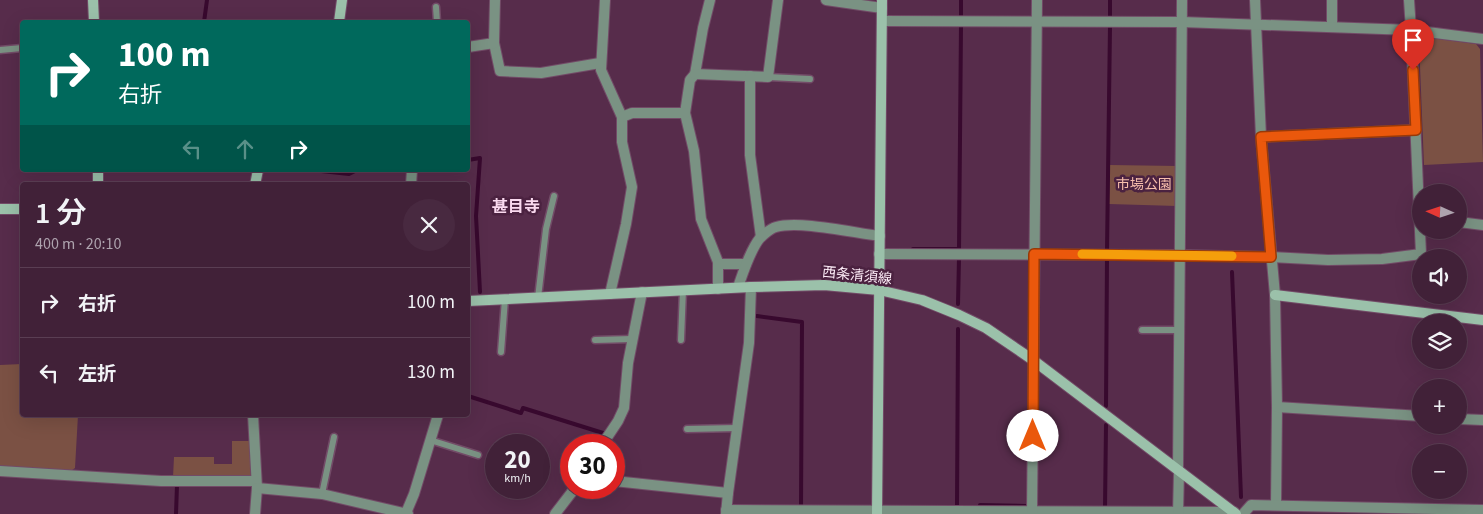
<!DOCTYPE html>
<html lang="ja">
<head>
<meta charset="utf-8">
<style>
  body { margin:0; font-family:"Source Sans 3","Noto Sans JP",sans-serif; background:#482940; color:#f1f3f6; height:100vh; display:flex; flex-direction:column; font-size:19px; white-space:nowrap }
  * { box-sizing:border-box; margin:0 }
  p { font-size:16px; color:#aea3ae }
  .icon { flex:none; width:28px; height:28px; fill:none; stroke:currentColor; stroke-width:2; stroke-linecap:round; stroke-linejoin:round }
  .map { position:relative; flex:1; overflow:hidden }
  .sheet { position:absolute; left:20px; top:182px; width:450px; height:235px; display:flex; flex-direction:column; background:#412138; border-radius:5px; box-shadow:0 5px 20px #0002,0 0 0 1px #5a3e53 }
  .sheet>* { flex:none }
  .top-card { position:absolute; left:20px; top:20px; width:450px; height:152px; border-radius:5px; box-shadow:0 5px 20px #0002,0 0 0 1px #5a3e53; background:#00695c; color:#fff; overflow:hidden }
  .needle { width:32px; rotate:273deg }
  .tools { position:absolute; left:1412px; top:184px; display:grid; gap:10px }
  .tools a { display:grid; place-items:center; width:55px; height:55px; border-radius:50%; background:#412138; box-shadow:0 5px 20px #0002,0 0 0 1px #5a3e53; font-size:25px }
  .speed { position:absolute; left:485px; top:434px; display:flex; gap:10px; font-size:25px; font-weight:700; text-align:center }
  .speed>* { display:grid; place-content:center; width:65px; height:65px; border-radius:50%; background:#412138; box-shadow:0 5px 20px #0002,0 0 0 1px #5a3e53; line-height:1 }
  .speed small { font-size:12px; font-weight:400 }
  .speed .limit { border:8px solid #d22; background:#fff; color:#111 }
  .pin { position:absolute; display:grid; place-items:center; width:42px; height:42px; color:#fff; margin:-51px -21px; border-radius:50% 50% 50% 0; rotate:-45deg; box-shadow:0 0 5px #0007 }
  .pin .icon { rotate:45deg }
  .me { position:absolute; width:55px; margin:-28px; rotate:0deg; stroke-linejoin:round; filter:drop-shadow(0 0 4px #0008) }
  .turn { display:flex; align-items:center; gap:18px; height:105px; padding:0 15px; font-size:22px }
  .turn .icon { width:65px; height:65px; stroke-width:2.5 }
  .turn b { display:block; font-size:35px; line-height:42px }
  .lanes { display:flex; align-items:center; height:48px; padding:0 15px; background:#0003; justify-content:center; gap:25px; direction:ltr }
  .lanes .off { opacity:.35 }
  .round { display:grid; place-items:center; flex:none; width:52px; height:52px; border-radius:26px; background:#482940 }
  .headline { display:flex; align-items:center; justify-content:space-between; height:85px; padding:0 15px }
  h1 { font-size:30px; font-weight:600; line-height:38px }
  ul { padding:0; list-style:none }
  li { display:flex; align-items:center; gap:15px; height:70px; padding:0 15px; border-top:1px solid #5a3e53 }
  li div { flex:1 }
  li b { display:block; font-size:19px }
  li em { font-style:normal }
  .map>svg:first-child { display:block }
  .green { fill:#7b5144 }
  .lines { fill:none; stroke-linecap:round; stroke-linejoin:round }
  .stream { stroke:#38092e; stroke-width:4 }
  .lane-casing { stroke:#724b67; stroke-width:9 }
  .street-casing { stroke:#724b67; stroke-width:12 }
  .secondary-casing { stroke:#724b67; stroke-width:12 }
  .lane { stroke:#7a9283; stroke-width:6 }
  .street { stroke:#7a9283; stroke-width:10 }
  .secondary { stroke:#9bc1aa; stroke-width:10 }
  .route-casing { stroke:#983908; stroke-width:12 }
  .route { stroke:#ea580c; stroke-width:9 }
  .slow { stroke:#f59e0b; stroke-width:9 }
  .labels { text-anchor:middle; dominant-baseline:central; stroke-width:5; stroke-linejoin:round; paint-order:stroke }
  .park-label { font-size:14px; fill:#f7beac; stroke:#4b2240 }
  .street-label { font-size:14px; fill:#feedf8; stroke:#4b2240 }
  .quarter-label { font-size:16px; font-weight:bold; fill:#fad9ef; stroke:#4b2240 }
</style>
</head>
<body>
<div class="map">
<svg width="1483" height="514" viewBox="0 0 1483 514">
  <rect width="100%" height="100%" fill="#572c4b"/>
  <g class="green">
    <path d="M1423,37L1476,44L1480,49L1483,162L1424,165L1419,41Z"/>
    <path d="M1110,165L1178,166L1177,206L1109,204Z"/>
    <path d="M22,364V415H78L75,468L72,470L0,466V365Z"/>
    <path d="M232,441H249L251,476L173,477L174,457H214V464H232Z"/>
  </g>
  <g class="lines">
    <g class="stream">
      <path d="M1110,16V0"/>
      <path d="M961,17V0"/>
      <path d="M204,22L207,0"/>
      <path d="M468,160L480,158L476,216L480,292"/>
      <path d="M312,170L349,174L357,170"/>
      <path d="M369,170L407,171"/>
      <path d="M913,249H959"/>
      <path d="M959,250L961,25"/>
      <path d="M1107,251L1110,26"/>
      <path d="M1232,272L1241,497"/>
      <path d="M958,304L959,258"/>
      <path d="M757,316L802,322L801,507"/>
      <path d="M468,396L521,413L523,408L603,433"/>
      <path d="M1106,406L1107,258"/>
      <path d="M980,505L1026,506"/>
      <path d="M957,507L958,329"/>
      <path d="M1105,508L1106,425"/>
      <path d="M176,514L177,485"/>
    </g>
    <g class="lane-casing">
      <g id="lane">
        <path d="M436,7L437,22"/>
        <path d="M0,50L22,48"/>
        <path d="M768,77L810,79"/>
        <path d="M538,298L546,229L554,196"/>
        <path d="M1142,330H1179"/>
        <path d="M595,340L632,339"/>
        <path d="M681,340L683,290"/>
        <path d="M501,352L505,299"/>
        <path d="M687,429L737,428"/>
        <path d="M430,440L478,455"/>
        <path d="M322,494L334,437"/>
      </g>
    </g>
    <g class="street-casing">
      <g id="street">
        <path d="M605,0L601,70L622,117V142L632,187L626,224L610,294"/>
        <path d="M710,0L703,28L695,74L690,80L685,113L694,151L701,219L718,262V289"/>
        <path d="M826,0L882,8"/>
        <path d="M1255,0L1261,137L1275,295L1277,407L1276,505"/>
        <path d="M1332,0V27"/>
        <path d="M882,21L1182,22L1411,30L1483,39"/>
        <path d="M494,43L500,71L541,73L600,63"/>
        <path d="M468,47L494,43L495,0"/>
        <path d="M695,74L768,77L778,0"/>
        <path d="M750,76V155L761,237"/>
        <path d="M622,117L632,113H685"/>
        <path d="M1261,137L1416,130"/>
        <path d="M411,185L412,170"/>
        <path d="M1459,222L1483,225"/>
        <path d="M879,254L1180,255L1271,257L1328,260L1382,259L1421,254L1411,30L1409,0"/>
        <path d="M718,264H746"/>
        <path d="M738,287C743,273 750,250 760,238C765,234 769,229 776,227C799,220 854,233 880,236"/>
        <path d="M1277,407L1421,416"/>
        <path d="M253,415L257,488L255,514"/>
        <path d="M1459,419L1483,420"/>
        <path d="M602,445L618,421L624,408L628,363L642,292"/>
        <path d="M1178,470L1182,0"/>
        <path d="M0,471L161,481H256"/>
        <path d="M614,481L728,493"/>
        <path d="M257,488L322,494L408,514"/>
        <path d="M726,510L1234,512"/>
        <path d="M406,513L414,494L438,415"/>
        <path d="M555,514L575,488"/>
        <path d="M726,514L728,493L749,343L751,287"/>
        <path d="M1032,514L1037,0"/>
        <path d="M1178,514L1179,471"/>
        <path d="M1243,514L1251,505L1483,510"/>
      </g>
    </g>
    <g class="secondary-casing">
      <g id="secondary">
        <path d="M93,0L94,22"/>
        <path d="M339,22L342,0"/>
        <path d="M98,170V185"/>
        <path d="M255,185L258,170"/>
        <path d="M0,209H22"/>
        <path d="M1275,295L1483,320"/>
        <path d="M468,301L751,287L824,285L879,290L922,300L959,315L986,328L1033,360L1236,514"/>
        <path d="M877,514L882,0"/>
      </g>
    </g>
    <use href="#lane" class="lane"/>
    <use href="#street" class="street"/>
    <use href="#secondary" class="secondary"/>
  </g>
  <g class="lines">
    <g class="route-casing">
      <path id="route" d="M1033,436L1034,254L1271,257L1261,137L1416,130L1413,70"/>
    </g>
    <use href="#route" class="route"/>
    <path class="slow" d="M1082,254L1232,256"/>
  </g>
  <g class="labels">
    <g class="park-label">
      <text x="1144" y="185">市場公園</text>
    </g>
    <g class="street-label">
      <text transform="translate(857 276) rotate(6)">西条清須線</text>
    </g>
    <g class="quarter-label">
      <text x="516" y="207">甚目寺</text>
    </g>
  </g>
</svg>
<div class="tools">
<a><svg class="needle" viewBox="-14 -14 28 28"><path d="M0-13l5 13h-10z" fill="#e53935"/><path d="M0 13l5-13h-10z" fill="#aea3ae"/></svg></a>
<a><svg class="icon" aria-label="sound" viewBox="0 0 24 24"><path d="M4 9h4l5-4v14l-5-4H4zM17 9q2 3 0 6"/></svg></a>
<a><svg class="icon" aria-label="layers" viewBox="0 0 24 24"><path d="M12 4l9 5-9 5-9-5zM3 14l9 5 9-5"/></svg></a>
<a>+</a>
<a>−</a>
</div>
<div class="speed"><div>20<small>km/h</small></div><div class="limit">30</div></div>
<div class="pin" style="left:1413px;top:70px;background:#d93025"><svg class="icon" aria-label="arrive" viewBox="0 0 24 24"><path d="M6 21V4h12l-3 4 3 4H6"/></svg></div>
<svg class="me" style="left:1033px;top:436px" viewBox="-20 -20 40 40"><circle r="19" fill="#fff"/><path d="M0-13L10 11 0 6-10 11z" fill="#ea580c"/></svg>
<div class="top-card">
<div class="turn"><svg class="icon" aria-label="right" viewBox="0 0 24 24"><path d="M7 20v-9h11M14 6l5 5-5 5"/></svg><div><b>100 m</b>右折</div></div>
<div class="lanes"><svg class="icon off" aria-label="left" viewBox="0 0 24 24"><path d="M17 20v-9H6M10 6l-5 5 5 5"/></svg><svg class="icon off" aria-label="ahead" viewBox="0 0 24 24"><path d="M12 20V5M6 11l6-6 6 6"/></svg><svg class="icon" aria-label="right" viewBox="0 0 24 24"><path d="M7 20v-9h11M14 6l5 5-5 5"/></svg></div>
</div>
<section class="sheet">
<div class="headline"><div><h1>1 分</h1><p>400 m · 20:10</p></div><a class="round"><svg class="icon" aria-label="close" viewBox="0 0 24 24"><path d="M6 6l12 12M18 6L6 18"/></svg></a></div>
<ul>
<li><svg class="icon" aria-label="right" viewBox="0 0 24 24"><path d="M7 20v-9h11M14 6l5 5-5 5"/></svg><div><b>右折</b></div><em>100 m</em></li>
<li><svg class="icon" aria-label="left" viewBox="0 0 24 24"><path d="M17 20v-9H6M10 6l-5 5 5 5"/></svg><div><b>左折</b></div><em>130 m</em></li>
</ul>
</section>
</div>
</body>
</html>
